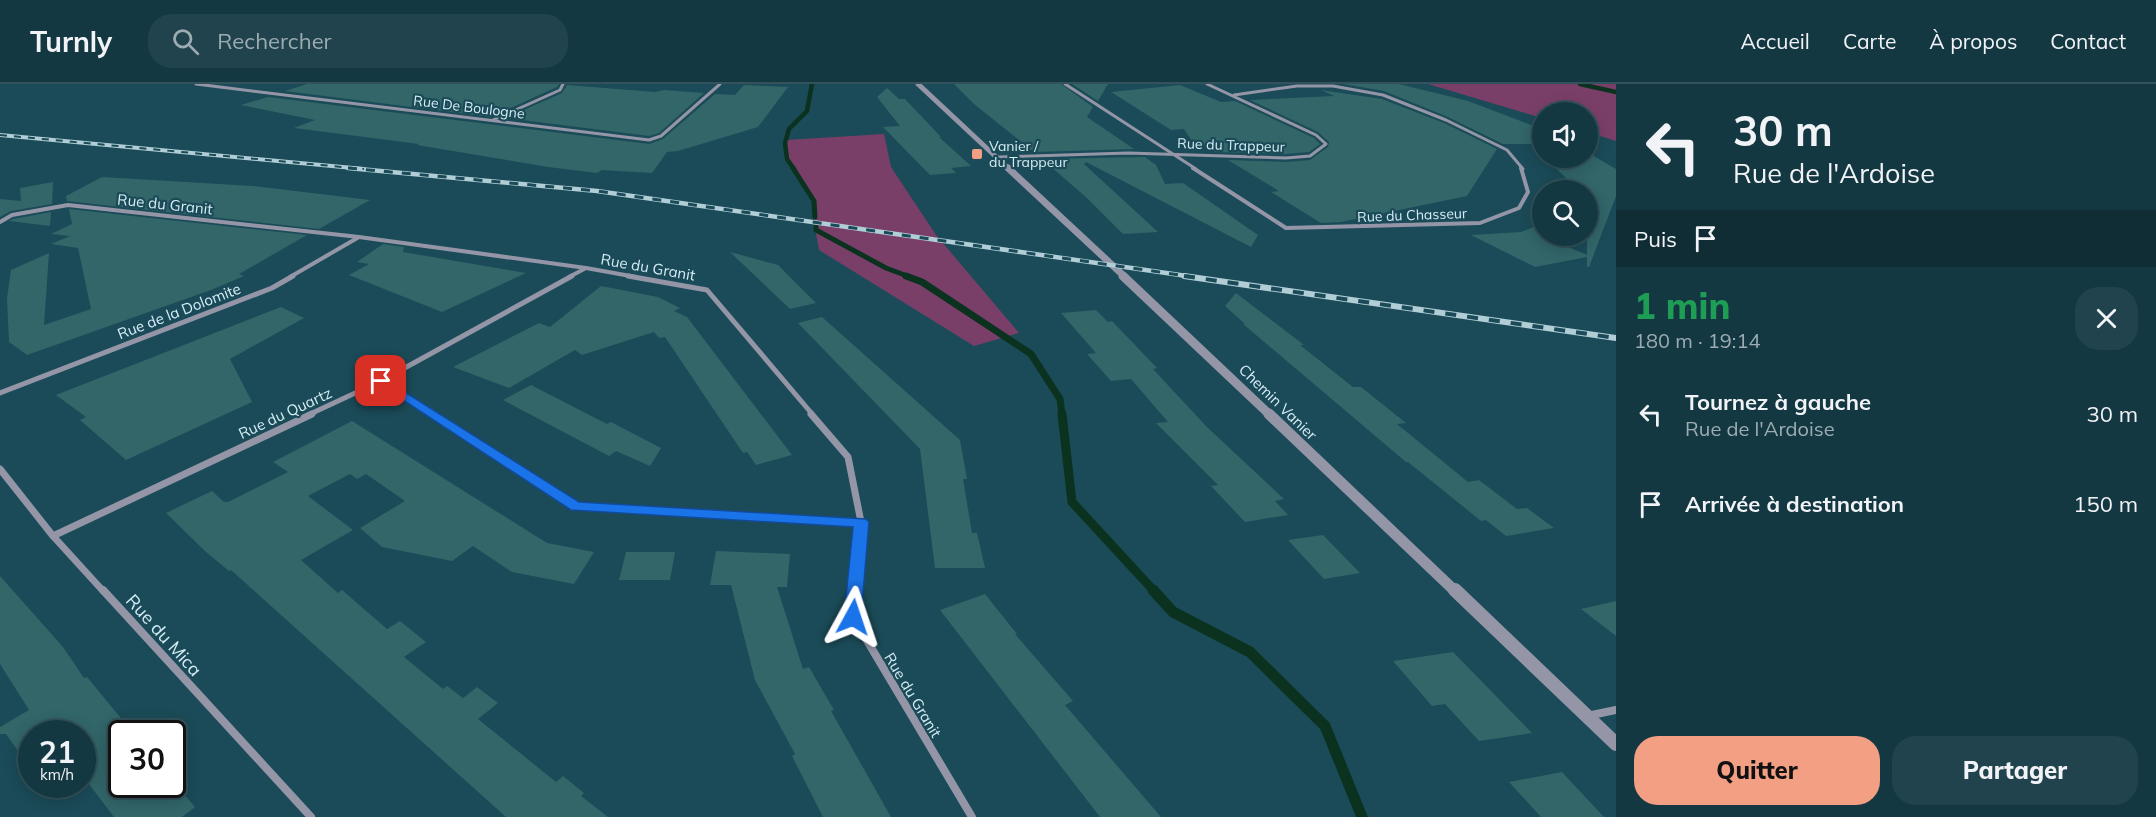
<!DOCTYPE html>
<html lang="fr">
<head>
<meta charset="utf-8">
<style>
  body { margin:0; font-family:Mulish,sans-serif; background:#21434d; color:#f1f3f6; height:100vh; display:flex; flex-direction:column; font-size:22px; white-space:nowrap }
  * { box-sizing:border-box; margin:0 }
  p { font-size:20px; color:#9dacb2 }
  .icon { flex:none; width:33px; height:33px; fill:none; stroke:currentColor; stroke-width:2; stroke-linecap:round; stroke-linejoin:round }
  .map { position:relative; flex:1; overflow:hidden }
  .details { display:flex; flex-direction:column; background:#143842; width:540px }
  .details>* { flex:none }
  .top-card { background:#143842; color:#f1f3f6; overflow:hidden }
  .controls { position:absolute; left:1532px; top:18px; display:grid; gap:12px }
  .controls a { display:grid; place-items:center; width:66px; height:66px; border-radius:50%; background:#143842; box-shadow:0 3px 15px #0003,0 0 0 2px #33525b; font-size:30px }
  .speed { position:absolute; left:18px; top:636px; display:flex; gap:12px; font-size:30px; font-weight:700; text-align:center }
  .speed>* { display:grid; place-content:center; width:78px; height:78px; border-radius:50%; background:#143842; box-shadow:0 3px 15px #0003,0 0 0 2px #33525b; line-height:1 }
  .speed small { font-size:15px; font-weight:400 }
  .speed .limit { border:3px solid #111; border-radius:9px; background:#fff; color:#111 }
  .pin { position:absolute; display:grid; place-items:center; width:51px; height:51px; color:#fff; margin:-26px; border-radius:12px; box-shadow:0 3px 9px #0006 }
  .me { position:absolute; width:66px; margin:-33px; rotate:5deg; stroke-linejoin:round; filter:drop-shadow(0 0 4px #0008) }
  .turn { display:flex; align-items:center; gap:21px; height:126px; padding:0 18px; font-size:27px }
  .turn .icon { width:78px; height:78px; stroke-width:2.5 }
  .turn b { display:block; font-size:42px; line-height:51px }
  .then { display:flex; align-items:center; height:57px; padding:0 18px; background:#0003; gap:12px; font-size:22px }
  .round { display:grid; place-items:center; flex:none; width:63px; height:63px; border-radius:24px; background:#21434d }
  .overview { display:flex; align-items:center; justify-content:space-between; height:102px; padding:0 18px }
  h1 { font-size:36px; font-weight:800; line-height:45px; color:#1e9e55 }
  .cta { display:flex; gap:12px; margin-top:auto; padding:12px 18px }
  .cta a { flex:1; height:69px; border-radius:24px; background:#f39f83; color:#111; font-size:24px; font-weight:800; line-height:69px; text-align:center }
  .cta a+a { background:#21434d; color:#f1f3f6 }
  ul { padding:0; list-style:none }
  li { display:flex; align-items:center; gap:18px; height:90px; padding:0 18px }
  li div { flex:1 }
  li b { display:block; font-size:22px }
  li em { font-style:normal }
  header { display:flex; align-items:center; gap:36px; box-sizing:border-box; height:84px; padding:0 30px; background:#143842; border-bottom:2px solid #33525b }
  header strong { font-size:28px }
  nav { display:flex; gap:33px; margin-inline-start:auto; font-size:21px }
  .search { width:420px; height:54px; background:#21434d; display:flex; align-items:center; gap:15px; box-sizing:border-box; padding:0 21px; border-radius:24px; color:#9dacb2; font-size:22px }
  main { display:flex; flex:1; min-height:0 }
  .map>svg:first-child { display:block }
  .green { fill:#7a3f69 }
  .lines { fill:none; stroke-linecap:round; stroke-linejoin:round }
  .stream-far4 { stroke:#0a321f; stroke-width:4.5 }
  .stream-far3 { stroke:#0a321f; stroke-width:5 }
  .stream-far2 { stroke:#0a321f; stroke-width:7 }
  .stream-far1 { stroke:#0a321f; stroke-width:9 }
  .stream { stroke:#0a321f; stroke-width:11 }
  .building { fill:#326669 }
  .minor-far4 { stroke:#9496a7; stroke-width:3 }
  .minor-far3 { stroke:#9496a7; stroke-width:4 }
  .minor-far2 { stroke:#9496a7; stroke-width:5 }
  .minor-far1 { stroke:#9496a7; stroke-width:7 }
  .minor { stroke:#9496a7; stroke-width:8 }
  .tertiary-far4 { stroke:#9496a7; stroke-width:5 }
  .tertiary-far3 { stroke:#9496a7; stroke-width:7 }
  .tertiary-far2 { stroke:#9496a7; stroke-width:9 }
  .tertiary-far1 { stroke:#9496a7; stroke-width:11 }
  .tertiary { stroke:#9496a7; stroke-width:14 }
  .rail-far2-casing { stroke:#b1ced7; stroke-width:4 }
  .rail-far1-casing { stroke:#b1ced7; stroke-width:4.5 }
  .rail-casing { stroke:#b1ced7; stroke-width:6 }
  .rail-far2 { stroke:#1b4b58; stroke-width:2; stroke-dasharray:7; stroke-linecap:butt }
  .rail-far1 { stroke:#1b4b58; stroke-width:3; stroke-dasharray:9; stroke-linecap:butt }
  .rail { stroke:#1b4b58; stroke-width:4; stroke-dasharray:11; stroke-linecap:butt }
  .route { fill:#1a73e8; stroke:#114b97; stroke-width:1.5 }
  .poi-dot { fill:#f39f83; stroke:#1b4b58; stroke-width:2 }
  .labels { text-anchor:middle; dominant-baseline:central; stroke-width:4.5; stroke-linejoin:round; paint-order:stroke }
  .far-street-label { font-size:14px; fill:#d5edf5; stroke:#1b4b58 }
  .far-poi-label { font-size:14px; fill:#d5edf5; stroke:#1b4b58; text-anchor:start }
  .street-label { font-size:15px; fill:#d5edf5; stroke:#1b4b58 }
  .near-street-label { font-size:18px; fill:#d5edf5; stroke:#1b4b58 }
</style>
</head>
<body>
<header>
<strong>Turnly</strong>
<div class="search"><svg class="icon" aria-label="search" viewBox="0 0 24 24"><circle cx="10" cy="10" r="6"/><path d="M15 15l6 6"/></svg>Rechercher</div>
<nav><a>Accueil</a><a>Carte</a><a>À propos</a><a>Contact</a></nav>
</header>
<main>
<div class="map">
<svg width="1616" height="733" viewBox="0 0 1616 733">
  <rect width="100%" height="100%" fill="#1b4b58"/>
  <g class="green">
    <path d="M1428,0H1616V57L1587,48V28H1542V34Z"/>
    <path d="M884,50L891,83L936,151L1019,249L974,262L819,166L813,132L814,117L787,75L786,56Z"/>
  </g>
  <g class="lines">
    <g class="stream-far4">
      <path d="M1580,0L1616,8"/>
      <path d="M794,85L787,75L785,59L789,45L807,27L812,0"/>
    </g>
    <g class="stream-far3">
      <path d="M793,84L814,117L815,133"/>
      <path d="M816,143V146L886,184L910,193"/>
    </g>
    <path class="stream-far2" d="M906,192L922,198L1031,270L1060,315L1062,331"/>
    <path class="stream-far1" d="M1062,330L1072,418L1155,508"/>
    <path class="stream" d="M1153,506L1173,528L1250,568L1325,642L1362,733"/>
  </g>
  <g class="building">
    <path d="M307,0H559L557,3L491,33L285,7Z"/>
    <path d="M954,0H1061L1093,23L1087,33L1134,65L1034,68L974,20Z"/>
    <path d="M1072,0H1108L1098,17Z"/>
    <path d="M1343,0H1399L1468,17L1542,45V70L1532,60H1503L1448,33L1384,7Z"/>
    <path d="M567,1L655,8L664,6L704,9L659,49L649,52L506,34L562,9Z"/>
    <path d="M744,1L788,3L758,43L678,67L667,68L652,89L602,86L597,89L548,83L417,61L419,60L294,44L315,36L241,21L268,13L649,60L663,55L715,10L735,11Z"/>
    <path d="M1180,1L1221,18L1235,17L1314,54L1320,60L1309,68L1286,70L1215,68L1202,60H1194L1184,45L1171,46L1111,8Z"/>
    <path d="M887,4L899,15H905L941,53H939L971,82L951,84L956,89L930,91L883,43L900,42L877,13Z"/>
    <path d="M1321,6L1382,15L1444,39L1497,65L1467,112L1341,138L1321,139L1271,108L1279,107L1228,76L1286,78L1310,76L1328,63L1329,58L1318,48L1250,16L1334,12Z"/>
    <path d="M1587,68L1616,85V112L1589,183H1587V173L1535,183L1471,151L1521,148L1542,140V152L1587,171V106L1568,105L1565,93L1545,74H1587Z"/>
    <path d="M1145,73L1156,81L1165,100L1183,99L1258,151L1251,163L1086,78L1084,80L1158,148L1123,150L1087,114L1042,75Z"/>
    <path d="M102,93L253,102L370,116L319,145L67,117L66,112Z"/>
    <path d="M53,98L52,120L11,127L0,133V115L21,117L20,104Z"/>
    <path d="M69,125L307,151L239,190L244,192L211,206L27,271L9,258L7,214L11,186L49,169L44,241L91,225L78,164L51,160L70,152L51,150L72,140Z"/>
    <path d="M51,128L50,142L9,137L13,135Z"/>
    <path d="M383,160L404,163L403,168L526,189L442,228L349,191L369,180L357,178Z"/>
    <path d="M730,168L778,181L816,219L790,225Z"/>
    <path d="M601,202L658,213L680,224L674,227L687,233L792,371L756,381L747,368L743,369L665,253L659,254L654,248L582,271L575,266L509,304L453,283L539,239L550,243Z"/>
    <path d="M1236,209L1304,261H1300L1353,303H1361L1406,339L1397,340L1468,398L1479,396L1517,425L1527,424L1554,444L1506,452L1486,436L1481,437L1408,378H1406L1243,240H1245L1225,222Z"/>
    <path d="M281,223L304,234L230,275L252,318L126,376L80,336L86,333L56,311Z"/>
    <path d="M1096,226L1108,238L1112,237L1157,284L1153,285L1207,343L1284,415L1275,417L1288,431L1245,438L1211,402L1218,401L1156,339L1168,338L1131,295L1111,297L1087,270L1096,269L1061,229Z"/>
    <path d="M822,233L960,356L967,395H963L972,449H977L985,484H935L920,365L798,239Z"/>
    <path d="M531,301L607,340L611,338L661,364L650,382L616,367L609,372L503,316Z"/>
    <path d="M352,337L547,459L594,468L574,500L512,488L473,462L452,477L382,463L360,444L405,417L366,390L357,395L350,390L308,412L353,446L301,476L338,509L342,506L387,545L400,537L426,558L404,573L443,605L447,602L463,614L477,603L498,619L478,635L556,698L563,692L584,709L581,712L608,733H506L231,486L229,487L206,468L166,429L212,407L224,418H228L288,388L273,378Z"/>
    <path d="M1323,451L1360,489L1324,495L1288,456Z"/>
    <path d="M716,467L790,470L787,503H777L803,585L809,583L834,626L831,627L891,733H823L792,672L795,670L755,596L731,501H710Z"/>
    <path d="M626,468H675L670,496H619Z"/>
    <path d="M0,492L63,563L84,594L87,593L134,650H122V700H175L195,723L182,733H114L82,691V650H32V659L18,667L6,650H0V643L29,626L0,580Z"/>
    <path d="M985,510L1017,550H1015L1073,617L1065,621L1161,733H1100L940,526Z"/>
    <path d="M1616,517V552L1581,525Z"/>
    <path d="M1453,568L1532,649L1479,657L1445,620L1432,622L1393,577Z"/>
    <path d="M1562,688L1604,733H1541L1509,698Z"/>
  </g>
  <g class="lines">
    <g class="minor-far4">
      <path d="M196,0L649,56L661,52L720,0"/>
      <path d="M1065,0L1196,85"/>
      <path d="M1234,11L1297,2H1333L1383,11L1446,36L1507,66L1523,85"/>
      <path d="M493,36L560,6L563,0"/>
      <path d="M998,73L1128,69L1286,74L1310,72L1326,60L1316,51L1207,0"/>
    </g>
    <g class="minor-far3">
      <path d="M1193,84L1286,144L1480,139L1519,124L1528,108L1521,84"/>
      <path d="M0,138L12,131L68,121L359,153L586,184L636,193"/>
      <path d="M290,193L359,153"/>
      <path d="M569,193L586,184"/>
    </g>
    <g class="minor-far2">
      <path d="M628,192L707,206L813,331"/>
      <path d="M381,297L434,331"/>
      <path d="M0,309L272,204L293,192"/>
      <path d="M308,331L381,297L572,192"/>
    </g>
    <g class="minor-far1">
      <path d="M432,330L576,422L861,438"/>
      <path d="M811,330L848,373L861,438L855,508"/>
      <path d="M0,385L53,452L104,508"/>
      <path d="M53,452L312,330"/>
    </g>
    <g class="minor">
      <path d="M103,506L311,733"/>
      <path d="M855,506L853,533L972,733"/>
      <path d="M1587,632L1616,626"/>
    </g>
    <path class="tertiary-far4" d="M918,0L1009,85"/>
    <path class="tertiary-far3" d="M1008,84L1125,193"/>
    <path class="tertiary-far2" d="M1123,192L1270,331"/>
    <path class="tertiary-far1" d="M1269,330L1456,508"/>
    <path class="tertiary" d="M1455,506L1616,660"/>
    <g class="rail-far2-casing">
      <path id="rail-far2" d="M0,51L364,85"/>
    </g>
    <g class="rail-far1-casing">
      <path id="rail-far1" d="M348,84L597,107L1194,193"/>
    </g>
    <g class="rail-casing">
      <path id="rail" d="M1184,192L1616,254"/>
    </g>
    <use href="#rail-far2" class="rail-far2"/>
    <use href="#rail-far1" class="rail-far1"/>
    <use href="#rail" class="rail"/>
  </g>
  <path class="route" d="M381,293L579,418L866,435L869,438L861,533L859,537L853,539L847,537L844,533L853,443L571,426L377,299V294Z"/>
  <rect class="poi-dot" x="971" y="64" width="12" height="12" rx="3"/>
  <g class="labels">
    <g class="far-street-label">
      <text transform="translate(469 23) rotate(7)">Rue De Boulogne</text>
      <text transform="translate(1231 61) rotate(2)">Rue du Trappeur</text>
      <text transform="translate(1412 131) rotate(-2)">Rue du Chasseur</text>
    </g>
    <g class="far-poi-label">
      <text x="989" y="62">Vanier /<tspan x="989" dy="16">du Trappeur</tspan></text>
    </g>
    <g class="street-label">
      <text transform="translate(165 120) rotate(6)">Rue du Granit</text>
      <text transform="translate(648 183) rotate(10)">Rue du Granit</text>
      <text transform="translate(179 227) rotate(-21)">Rue de la Dolomite</text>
      <text transform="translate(1278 318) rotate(44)">Chemin Vanier</text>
      <text transform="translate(285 329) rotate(-25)">Rue du Quartz</text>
      <text transform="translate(913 611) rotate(59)">Rue du Granit</text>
    </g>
    <g class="near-street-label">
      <text transform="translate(164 551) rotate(48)">Rue du Mica</text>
    </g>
  </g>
</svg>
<div class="controls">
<a><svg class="icon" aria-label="sound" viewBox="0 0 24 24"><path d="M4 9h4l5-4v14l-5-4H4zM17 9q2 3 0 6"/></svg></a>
<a><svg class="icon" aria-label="search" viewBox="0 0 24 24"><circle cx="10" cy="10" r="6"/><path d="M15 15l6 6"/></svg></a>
</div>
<div class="speed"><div>21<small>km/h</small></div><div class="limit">30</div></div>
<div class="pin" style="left:381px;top:297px;background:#d93025"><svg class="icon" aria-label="arrive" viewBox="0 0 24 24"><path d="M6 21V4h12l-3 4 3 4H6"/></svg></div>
<svg class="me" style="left:853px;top:533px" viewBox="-20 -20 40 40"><path d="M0-17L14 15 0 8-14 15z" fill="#1a73e8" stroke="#fff" stroke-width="4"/></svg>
</div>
<section class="details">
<div class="top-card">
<div class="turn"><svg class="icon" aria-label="left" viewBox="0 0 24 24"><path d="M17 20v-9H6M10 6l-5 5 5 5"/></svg><div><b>30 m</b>Rue de l'Ardoise</div></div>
<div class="then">Puis<svg class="icon" aria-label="arrive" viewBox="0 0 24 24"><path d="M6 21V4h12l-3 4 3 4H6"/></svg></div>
</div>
<div class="overview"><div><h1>1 min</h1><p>180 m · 19:14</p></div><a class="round"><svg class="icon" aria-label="close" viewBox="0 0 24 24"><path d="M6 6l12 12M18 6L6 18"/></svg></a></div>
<ul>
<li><svg class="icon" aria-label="left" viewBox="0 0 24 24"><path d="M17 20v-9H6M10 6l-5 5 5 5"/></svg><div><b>Tournez à gauche</b><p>Rue de l'Ardoise</p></div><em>30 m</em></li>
<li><svg class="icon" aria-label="arrive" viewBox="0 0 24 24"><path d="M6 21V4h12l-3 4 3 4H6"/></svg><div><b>Arrivée à destination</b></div><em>150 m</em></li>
</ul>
<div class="cta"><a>Quitter</a><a>Partager</a></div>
</section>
</main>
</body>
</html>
